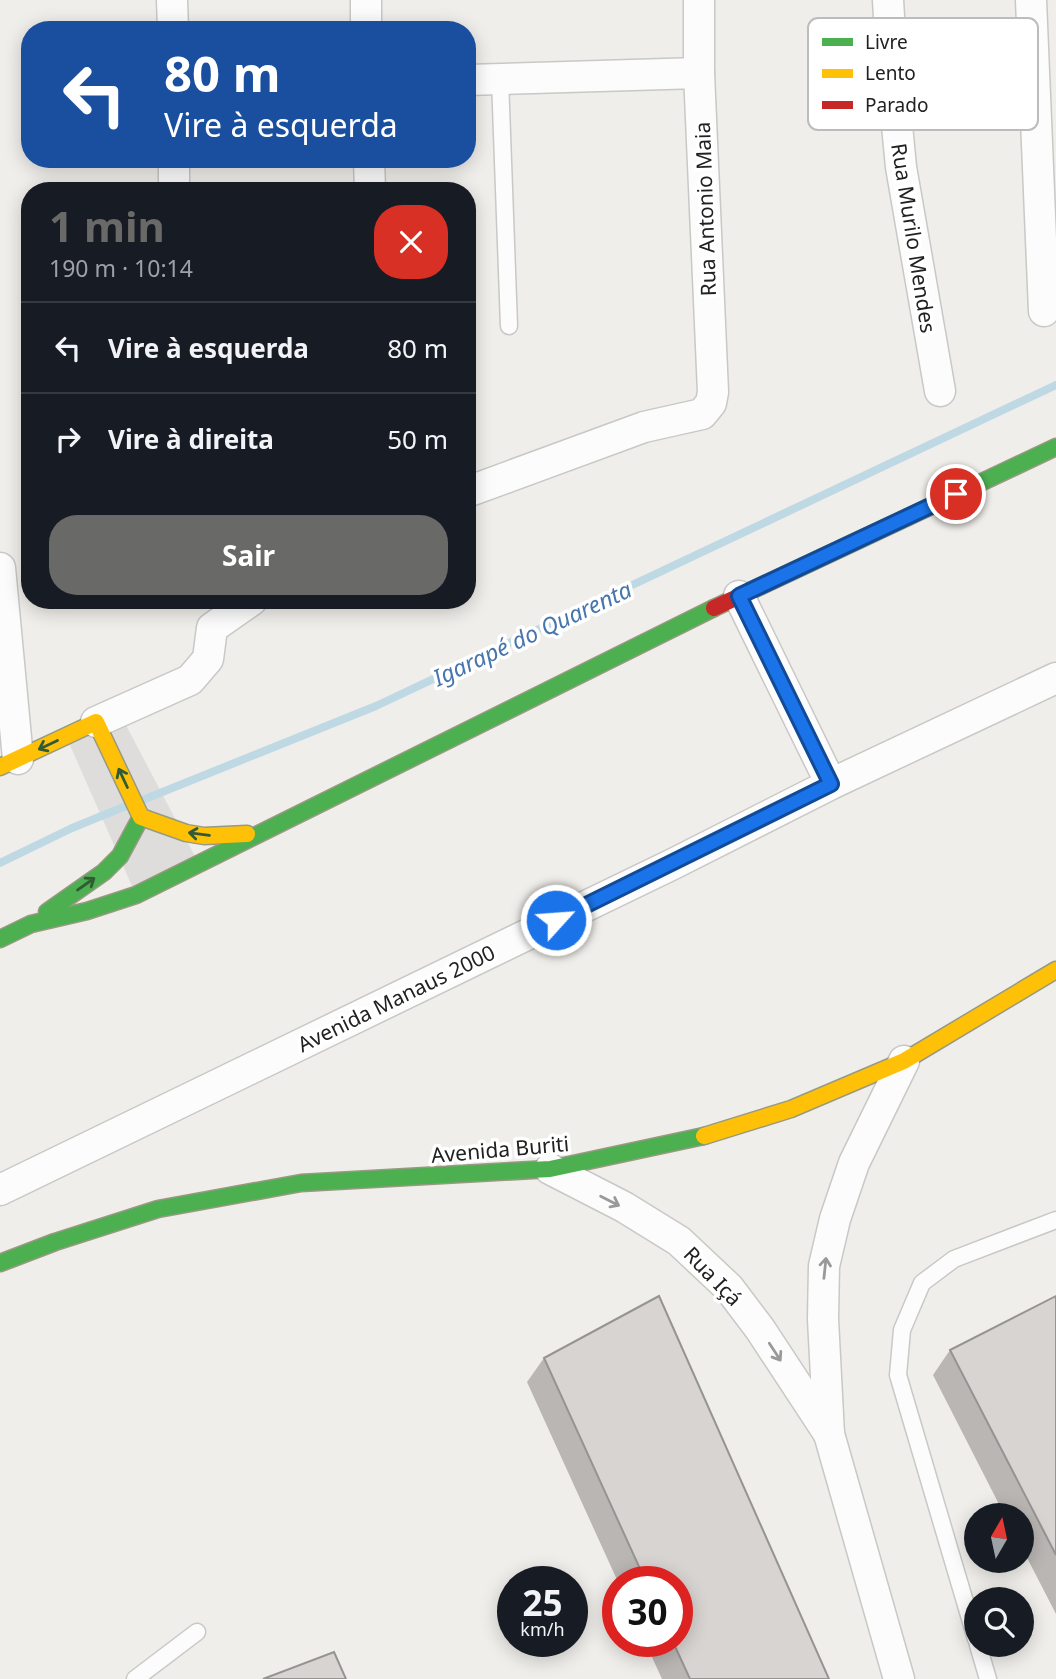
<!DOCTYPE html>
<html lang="pt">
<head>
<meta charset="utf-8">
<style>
  body { margin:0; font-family:"Noto Sans",sans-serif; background:#242831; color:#f1f3f6; height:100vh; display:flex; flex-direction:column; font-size:26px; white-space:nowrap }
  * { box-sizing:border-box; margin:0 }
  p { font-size:23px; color:#9ea1a6 }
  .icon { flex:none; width:38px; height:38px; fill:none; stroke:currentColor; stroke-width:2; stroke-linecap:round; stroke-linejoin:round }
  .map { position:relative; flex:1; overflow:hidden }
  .details { position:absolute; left:21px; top:182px; width:455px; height:427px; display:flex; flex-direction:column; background:#171b24; border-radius:28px; box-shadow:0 4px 18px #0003 }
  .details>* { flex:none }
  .banner { position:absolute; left:21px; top:21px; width:455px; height:147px; border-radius:28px; box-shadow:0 4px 18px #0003; background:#1a4fa0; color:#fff; overflow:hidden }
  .needle { width:46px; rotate:9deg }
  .tools { position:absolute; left:964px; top:1503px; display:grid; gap:14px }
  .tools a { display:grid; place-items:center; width:70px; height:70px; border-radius:50%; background:#171b24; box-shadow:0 4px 18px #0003; font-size:35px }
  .speed { position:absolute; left:497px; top:1566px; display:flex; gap:14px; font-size:35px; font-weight:700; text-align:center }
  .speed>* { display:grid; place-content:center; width:91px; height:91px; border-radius:50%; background:#171b24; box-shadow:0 4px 18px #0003; line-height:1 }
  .speed small { font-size:18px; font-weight:400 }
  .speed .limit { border:10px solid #d22; background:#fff; color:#111 }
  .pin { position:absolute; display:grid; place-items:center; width:60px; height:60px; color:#fff; margin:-30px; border:4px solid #fff; border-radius:50%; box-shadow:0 2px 7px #0007 }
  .me { position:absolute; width:77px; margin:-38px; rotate:64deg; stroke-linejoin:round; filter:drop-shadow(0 0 5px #0008) }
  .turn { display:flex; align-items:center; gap:24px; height:147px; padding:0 28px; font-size:32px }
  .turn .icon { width:91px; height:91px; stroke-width:2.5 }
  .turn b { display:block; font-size:49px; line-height:60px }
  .round { display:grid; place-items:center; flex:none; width:74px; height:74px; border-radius:28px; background:#242831 }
  .head { display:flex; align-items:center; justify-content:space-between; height:119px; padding:0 28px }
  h1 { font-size:42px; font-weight:700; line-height:52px; color:#696967 }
  .primary-button { display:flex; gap:14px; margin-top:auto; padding:14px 28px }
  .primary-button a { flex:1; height:80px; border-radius:28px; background:#696967; color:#fff; font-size:28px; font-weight:700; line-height:80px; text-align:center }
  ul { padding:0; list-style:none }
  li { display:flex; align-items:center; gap:21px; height:91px; padding:0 28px; border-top:2px solid #363941 }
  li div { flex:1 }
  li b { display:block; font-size:26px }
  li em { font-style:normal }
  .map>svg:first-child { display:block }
  .pier { fill:#dedddc }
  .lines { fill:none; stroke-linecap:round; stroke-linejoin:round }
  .stream { stroke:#bed9e3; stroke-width:8 }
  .lane-casing { stroke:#c8c8c6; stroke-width:19 }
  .street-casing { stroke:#c8c8c6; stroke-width:33 }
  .fast-casing { stroke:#979a80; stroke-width:19 }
  .slow-casing { stroke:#979a80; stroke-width:19 }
  .jam-casing { stroke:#979a80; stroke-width:19 }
  .lane { stroke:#fdfcfc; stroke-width:16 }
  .street { stroke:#fdfcfc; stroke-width:30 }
  .fast { stroke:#4caf50; stroke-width:16 }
  .slow { stroke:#ffc107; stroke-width:16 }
  .jam { stroke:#c62828; stroke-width:16 }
  .wall { fill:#b9b6b4 }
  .building { fill:#d7d4d1; stroke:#969492; stroke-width:2 }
  .oneway { stroke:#325a34 }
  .oneway2 { stroke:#9a9999 }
  .route-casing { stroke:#114b97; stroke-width:18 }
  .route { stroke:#1a73e8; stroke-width:12 }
  .labels { text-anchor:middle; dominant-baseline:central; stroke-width:7; stroke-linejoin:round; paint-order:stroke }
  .street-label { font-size:21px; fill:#212121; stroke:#fff }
  .water-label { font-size:23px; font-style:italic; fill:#4775ad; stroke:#fff }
  .key { fill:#fff; stroke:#bcbcbc; stroke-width:2 }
  .key-label { font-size:19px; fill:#212121 }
</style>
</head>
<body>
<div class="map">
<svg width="1056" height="1679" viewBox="0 0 1056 1679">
  <rect width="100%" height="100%" fill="#f0eeea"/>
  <path class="pier" d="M119,712L199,864L136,895L66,736Z"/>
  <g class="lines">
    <g class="stream">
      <path d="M145,799L376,706L1056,385"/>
      <path d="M0,863L72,828L126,806"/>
    </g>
    <g class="lane-casing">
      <g id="lane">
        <path d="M500,79L509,326"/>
        <path d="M976,1639L898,1375L902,1330L922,1283L954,1259L1056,1220"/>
        <path d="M978,1645L988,1679"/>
        <path d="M135,1679L197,1632"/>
      </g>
    </g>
    <g class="street-casing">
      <g id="street">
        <path d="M172,0L173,30"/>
        <path d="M366,0V30"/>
        <path d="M888,0L893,84L901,167L940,391"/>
        <path d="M1031,0L1044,311"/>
        <path d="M467,80L699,73"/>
        <path d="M174,159V191"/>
        <path d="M369,159L370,191"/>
        <path d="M467,492L644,427L702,414L711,403L713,392L699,73V0"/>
        <path d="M0,568L18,759"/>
        <path d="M739,596L831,784"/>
        <path d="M96,722L190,680L208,659L212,628L252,600"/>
        <path d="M550,1169L624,1207L679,1241L729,1288L760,1329L829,1434"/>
        <path d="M0,1190L673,864L831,784L1056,678"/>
        <path d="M899,1679L829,1434L823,1319L824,1266L835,1219L854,1163L904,1061"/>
      </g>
    </g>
    <g class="fast-casing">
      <g id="fast">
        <path d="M908,517L1056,447"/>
        <path d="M47,912L104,872L120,856L141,817"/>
        <path d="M0,939L31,924L87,911L136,895L714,608"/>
        <path d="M0,1263L55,1242L158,1209L301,1183L550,1169L704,1136"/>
      </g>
    </g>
    <g class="slow-casing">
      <g id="slow">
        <path d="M0,767L96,722L141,817L186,833L204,836L247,834"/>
        <path d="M704,1136L791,1109L904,1061L1056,970"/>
      </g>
    </g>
    <g class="jam-casing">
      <path id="jam" d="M714,608L908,517"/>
    </g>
    <use href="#lane" class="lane"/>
    <use href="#street" class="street"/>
    <use href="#fast" class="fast"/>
    <use href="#slow" class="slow"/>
    <use href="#jam" class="jam"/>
  </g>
  <g class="wall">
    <path d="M1056,1296V1614L1022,1548V1516H1005L933,1375L950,1350Z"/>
    <path d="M544,1358L829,1679H662L645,1642H677V1582H618L527,1382Z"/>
  </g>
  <g class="building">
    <path d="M659,1296L829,1679H690L673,1642H677V1582H646L544,1358Z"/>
    <path d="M1056,1296V1555L950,1350Z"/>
    <path d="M334,1652L346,1679H263Z"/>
  </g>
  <defs><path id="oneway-shaft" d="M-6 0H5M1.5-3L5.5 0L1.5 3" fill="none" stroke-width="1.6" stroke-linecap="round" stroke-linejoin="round" transform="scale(1.75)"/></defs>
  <g class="oneway">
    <use href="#oneway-shaft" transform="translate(48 745) rotate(155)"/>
    <use href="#oneway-shaft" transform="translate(123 778) rotate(-115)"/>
    <use href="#oneway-shaft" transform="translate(199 834) rotate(-173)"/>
    <use href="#oneway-shaft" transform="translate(86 884) rotate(-35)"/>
  </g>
  <g class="oneway2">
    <use href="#oneway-shaft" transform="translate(610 1201) rotate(27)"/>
    <use href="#oneway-shaft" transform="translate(825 1268) rotate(-84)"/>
    <use href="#oneway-shaft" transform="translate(775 1352) rotate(57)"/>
  </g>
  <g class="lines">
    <g class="route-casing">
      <path id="route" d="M556,920L831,784L739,596L956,494"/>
    </g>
    <use href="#route" class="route"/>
  </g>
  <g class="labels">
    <g class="street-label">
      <text transform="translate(705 209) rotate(-92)">Rua Antonio Maia</text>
      <text transform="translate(914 238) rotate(81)">Rua Murilo Mendes</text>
      <text transform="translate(396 998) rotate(-26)">Avenida Manaus 2000</text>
      <text transform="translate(500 1149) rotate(-5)">Avenida Buriti</text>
      <text transform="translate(713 1276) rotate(46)">Rua Içá</text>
    </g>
    <g class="water-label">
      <text transform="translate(532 633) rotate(-25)">Igarapé do Quarenta</text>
    </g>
  </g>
  <rect x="808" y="18" width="230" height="112" rx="10" class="key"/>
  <rect x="822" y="38" width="31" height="8" fill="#4caf50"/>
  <rect x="822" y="69" width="31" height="9" fill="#ffc107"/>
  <rect x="822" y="101" width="31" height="8" fill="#c62828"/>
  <g class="key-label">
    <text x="865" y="49">Livre</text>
    <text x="865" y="80">Lento</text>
    <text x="865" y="112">Parado</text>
  </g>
</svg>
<div class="tools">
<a><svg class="needle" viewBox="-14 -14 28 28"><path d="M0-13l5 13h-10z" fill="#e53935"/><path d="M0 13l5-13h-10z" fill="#9ea1a6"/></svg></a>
<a><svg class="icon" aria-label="search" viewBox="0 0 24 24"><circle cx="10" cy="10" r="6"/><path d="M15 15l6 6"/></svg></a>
</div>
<div class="speed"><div>25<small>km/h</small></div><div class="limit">30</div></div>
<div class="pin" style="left:956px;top:494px;background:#d93025"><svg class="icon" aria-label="arrive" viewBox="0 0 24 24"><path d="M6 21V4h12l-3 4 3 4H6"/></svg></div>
<svg class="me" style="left:556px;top:920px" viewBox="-20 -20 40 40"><circle r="17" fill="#1a73e8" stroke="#fff" stroke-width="3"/><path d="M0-11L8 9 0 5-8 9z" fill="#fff"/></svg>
<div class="banner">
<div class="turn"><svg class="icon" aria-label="left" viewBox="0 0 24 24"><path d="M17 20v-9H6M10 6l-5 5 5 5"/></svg><div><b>80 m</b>Vire à esquerda</div></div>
</div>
<section class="details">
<div class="head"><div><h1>1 min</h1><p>190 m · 10:14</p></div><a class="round" style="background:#d93025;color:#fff"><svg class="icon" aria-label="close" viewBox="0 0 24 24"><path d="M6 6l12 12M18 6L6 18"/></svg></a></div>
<ul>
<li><svg class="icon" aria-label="left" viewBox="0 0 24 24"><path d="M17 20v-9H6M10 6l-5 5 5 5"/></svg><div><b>Vire à esquerda</b></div><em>80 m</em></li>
<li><svg class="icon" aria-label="right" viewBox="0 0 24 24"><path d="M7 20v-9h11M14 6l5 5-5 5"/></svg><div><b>Vire à direita</b></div><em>50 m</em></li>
</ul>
<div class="primary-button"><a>Sair</a></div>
</section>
</div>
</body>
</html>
